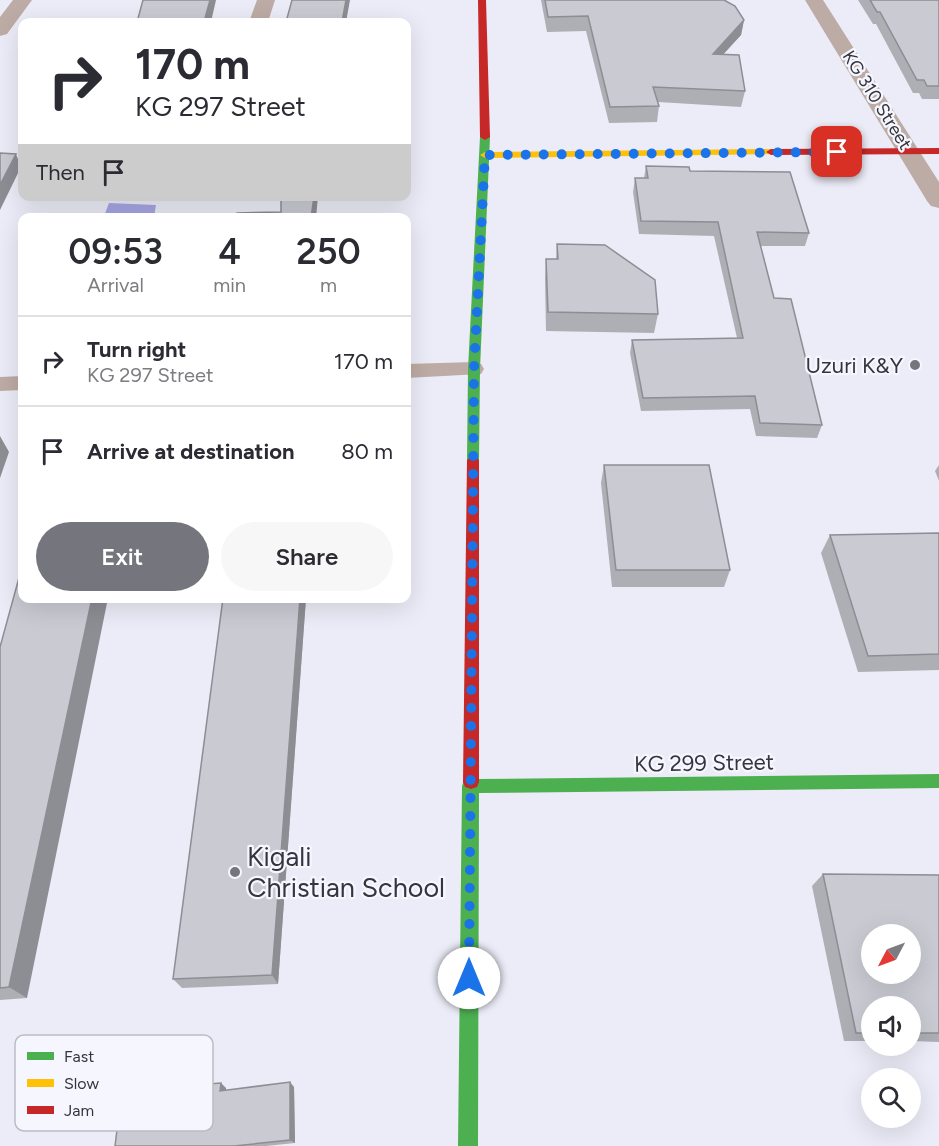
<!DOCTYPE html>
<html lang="en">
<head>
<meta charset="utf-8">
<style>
  body { margin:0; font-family:Figtree,sans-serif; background:#f7f7f7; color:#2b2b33; height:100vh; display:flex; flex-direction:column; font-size:22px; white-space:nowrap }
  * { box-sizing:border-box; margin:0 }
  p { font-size:20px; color:#7c7c81 }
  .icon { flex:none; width:33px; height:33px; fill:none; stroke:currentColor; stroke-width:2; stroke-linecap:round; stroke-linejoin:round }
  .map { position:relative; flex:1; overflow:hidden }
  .drawer { position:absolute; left:18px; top:213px; width:393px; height:390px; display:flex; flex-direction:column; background:#fff; border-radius:12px; box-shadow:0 6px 24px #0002 }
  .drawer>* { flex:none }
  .guide { position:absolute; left:18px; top:18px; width:393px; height:183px; border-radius:12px; box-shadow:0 6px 24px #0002; background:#fff; color:#2b2b33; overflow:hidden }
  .needle { width:39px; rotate:229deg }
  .buttons { position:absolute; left:861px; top:924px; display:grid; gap:12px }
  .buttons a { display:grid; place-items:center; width:60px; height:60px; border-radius:50%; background:#fff; box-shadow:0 6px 24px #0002; font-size:30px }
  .pin { position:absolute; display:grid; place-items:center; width:51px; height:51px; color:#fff; margin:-26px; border-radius:12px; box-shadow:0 3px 9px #0006 }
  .me { position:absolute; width:66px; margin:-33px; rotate:0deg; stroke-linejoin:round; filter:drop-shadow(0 0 4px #0008) }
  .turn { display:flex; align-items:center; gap:21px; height:126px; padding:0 18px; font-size:27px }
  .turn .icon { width:78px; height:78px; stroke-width:2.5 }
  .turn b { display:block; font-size:42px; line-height:51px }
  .then { display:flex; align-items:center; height:57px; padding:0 18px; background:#0003; gap:12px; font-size:22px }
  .eta { display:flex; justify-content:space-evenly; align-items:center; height:102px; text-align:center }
  .eta b { font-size:36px; font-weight:600; line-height:42px }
  .primary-button { display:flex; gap:12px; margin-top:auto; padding:12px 18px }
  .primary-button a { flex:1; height:69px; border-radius:36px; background:#75757e; color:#fff; font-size:24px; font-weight:600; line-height:69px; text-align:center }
  .primary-button a+a { background:#f7f7f7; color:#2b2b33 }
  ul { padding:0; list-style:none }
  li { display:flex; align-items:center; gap:18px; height:90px; padding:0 18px; border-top:2px solid #e1e1e2 }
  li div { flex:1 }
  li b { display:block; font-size:22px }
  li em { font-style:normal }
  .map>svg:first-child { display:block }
  .water { fill:#a7a6e4 }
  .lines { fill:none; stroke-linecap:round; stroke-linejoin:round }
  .lane { fill:#bdaba5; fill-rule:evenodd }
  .street { fill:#bdaba5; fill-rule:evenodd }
  .fast { fill:#4caf50; fill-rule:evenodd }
  .slow { fill:#ffc107; fill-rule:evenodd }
  .jam { fill:#c62828; fill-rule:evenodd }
  .wall { fill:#aeaeb5 }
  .shaded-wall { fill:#8d8d94 }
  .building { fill:#cacad3; stroke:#8d8d94; stroke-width:1.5; fill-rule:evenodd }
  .route { stroke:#1a73e8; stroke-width:10; stroke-dasharray:0 18 }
  .poi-dot { fill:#75757e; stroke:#f6f6ff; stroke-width:2 }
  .labels { text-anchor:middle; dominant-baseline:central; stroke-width:4.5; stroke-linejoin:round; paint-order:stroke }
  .far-street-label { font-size:18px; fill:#35353d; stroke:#f6f6ff }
  .poi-label { font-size:22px; fill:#35353d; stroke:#f6f6ff; text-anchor:end }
  .street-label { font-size:22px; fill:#35353d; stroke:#f6f6ff }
  .near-poi-label { font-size:27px; fill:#35353d; stroke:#f6f6ff; text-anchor:start }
  .key { fill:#f6f6ff; stroke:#bcbcc5; stroke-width:1.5 }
  .key-label { font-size:16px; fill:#35353d }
</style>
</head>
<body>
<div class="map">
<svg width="939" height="1146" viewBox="0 0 939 1146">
  <rect width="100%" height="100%" fill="#ececf8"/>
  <path class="water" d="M109,203L156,205L154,217L104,216Z"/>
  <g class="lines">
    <g class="lane">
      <path d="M474,362L481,364L484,369L481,374L406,378V364Z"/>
      <path d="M22,376V390L0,391V377Z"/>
    </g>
    <g class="street">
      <path d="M13,0H32L7,34L0,36V17Z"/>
      <path d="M257,0H275L268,22H249Z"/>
      <path d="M805,0H823L939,182V208L931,206L927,201Z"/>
    </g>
    <g class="fast">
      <path d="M485,134L490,137L480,369L479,460L473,465L467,460L468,369L480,137Z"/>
      <path d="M939,774V788L479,793L478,1146H458L462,786L465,777L471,775L477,779Z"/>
    </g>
    <path class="slow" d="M771,149L774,150V154L485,158L480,155L485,152Z"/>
    <g class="jam">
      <path d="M478,0H486L490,137L485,140L480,137Z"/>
      <path d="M939,148V154L771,155L766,152L771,149Z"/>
      <path d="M473,455L479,460V782L477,787L471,789L465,787L463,782L467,460Z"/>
    </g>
  </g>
  <g class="wall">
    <path d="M541,0H724L744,20L741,35L723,54L745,91L741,107L658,102L659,106L657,122L609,123L586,31L547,32Z"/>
    <path d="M858,0H939V99H922L919,93H913L876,24H873Z"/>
    <path d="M646,166L690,171L809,233L805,246H760L774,298L822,425L817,438L756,436L750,409L641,411L630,353L632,340L737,338L714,236L639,234L633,192L635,178H644Z"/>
    <path d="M557,244L658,314L654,333L546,331L545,278L546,259H556Z"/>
    <path d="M604,465L730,570L724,587H612L601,483Z"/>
    <path d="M939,465V481L935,471Z"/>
    <path d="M939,533V670L858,672L821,553L830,535Z"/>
    <path d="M223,598H306L278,984L182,988L173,979Z"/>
    <path d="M0,647L27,998L0,1000Z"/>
    <path d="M823,874L939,875V1042L910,1041V1006H872V1041H844L812,886Z"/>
    <path d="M294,1087L295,1143L266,1146H115L226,1088V1090Z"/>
  </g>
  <g class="shaded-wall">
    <path d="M210,0H216L211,22H204Z"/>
    <path d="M346,0H350L346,22H342Z"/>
    <path d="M744,20L741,35L710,69L713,54Z"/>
    <path d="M16,154L21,167L0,210V185Z"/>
    <path d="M314,196H318L316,218H311Z"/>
    <path d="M0,436L9,452L0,478Z"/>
    <path d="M92,598H108L27,998L9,987Z"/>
    <path d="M300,598H306L278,984L272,975Z"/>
    <path d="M290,1082L294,1087L295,1143L290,1140Z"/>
    <path d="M221,1083L226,1088V1095L220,1091Z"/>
  </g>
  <g class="building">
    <path d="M143,0H210L204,22H137Z"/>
    <path d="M292,0H346L342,22H286Z"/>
    <path d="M545,0H724L735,6L744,20L713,54L739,55L745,91L653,87L659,106L610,107L588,16L548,17Z"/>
    <path d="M870,0H939V86H927L924,80H917L880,12H877Z"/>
    <path d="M0,153L16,154L0,185Z"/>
    <path d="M646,166L689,167L690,171L790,172L809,233L757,232L774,298L791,299L822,425L760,423L755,396L643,398L632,340L743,338L718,222L641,221L635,178H648Z"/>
    <path d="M281,196H314L311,218H236L237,213L281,212Z"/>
    <path d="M557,244L605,245L655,280L658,314L548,312L546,259H558Z"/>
    <path d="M604,465H709L730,570H616Z"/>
    <path d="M939,533V654L868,656L830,535Z"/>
    <path d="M20,574H22V598H92L9,987L0,988V647Z"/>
    <path d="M223,598H300L272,975L173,979Z"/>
    <path d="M823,874L939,875V1033H910V1006H872V1033H856ZM872,934H910V974H872Z"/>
    <path d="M290,1082V1140L234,1146H115L122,1090L221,1083L220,1091Z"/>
  </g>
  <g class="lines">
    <path class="route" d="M469,978L474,369L485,155L837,152"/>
  </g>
  <g class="poi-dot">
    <circle cx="915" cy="365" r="6"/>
    <circle cx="235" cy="872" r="6"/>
  </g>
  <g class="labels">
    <g class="far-street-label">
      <text transform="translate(877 100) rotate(58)">KG 310 Street</text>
    </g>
    <g class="poi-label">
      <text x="903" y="365">Uzuri K&amp;Y</text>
    </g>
    <g class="street-label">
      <text transform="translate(704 763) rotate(-1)">KG 299 Street</text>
    </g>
    <g class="near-poi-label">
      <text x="247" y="856">Kigali<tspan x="247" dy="31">Christian School</tspan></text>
    </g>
  </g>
  <rect x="15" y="1035" width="198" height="96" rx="9" class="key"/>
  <rect x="27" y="1052" width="27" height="8" fill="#4caf50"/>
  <rect x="27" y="1079" width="27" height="8" fill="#ffc107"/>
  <rect x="27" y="1106" width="27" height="8" fill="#c62828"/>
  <g class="key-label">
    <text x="64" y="1062">Fast</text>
    <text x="64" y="1089">Slow</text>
    <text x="64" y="1116">Jam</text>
  </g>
</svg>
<div class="buttons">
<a><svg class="needle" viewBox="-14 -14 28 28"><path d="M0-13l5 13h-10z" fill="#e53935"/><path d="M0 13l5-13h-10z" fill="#7c7c81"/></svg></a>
<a><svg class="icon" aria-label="sound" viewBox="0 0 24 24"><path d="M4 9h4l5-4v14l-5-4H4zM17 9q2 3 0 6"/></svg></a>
<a><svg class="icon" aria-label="search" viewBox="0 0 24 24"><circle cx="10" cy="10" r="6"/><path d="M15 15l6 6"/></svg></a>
</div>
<div class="pin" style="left:837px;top:152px;background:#d93025"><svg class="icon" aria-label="arrive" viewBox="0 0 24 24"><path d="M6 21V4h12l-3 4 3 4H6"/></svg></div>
<svg class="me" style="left:469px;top:978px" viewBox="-20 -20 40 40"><circle r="19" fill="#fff"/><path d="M0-13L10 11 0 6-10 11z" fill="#1a73e8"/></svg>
<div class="guide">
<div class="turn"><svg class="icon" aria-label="right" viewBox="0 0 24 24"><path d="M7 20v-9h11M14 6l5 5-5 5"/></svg><div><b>170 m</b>KG 297 Street</div></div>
<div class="then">Then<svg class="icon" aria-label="arrive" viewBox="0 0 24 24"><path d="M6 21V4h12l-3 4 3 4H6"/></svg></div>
</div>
<section class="drawer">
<div class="eta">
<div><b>09:53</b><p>Arrival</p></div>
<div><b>4</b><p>min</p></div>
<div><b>250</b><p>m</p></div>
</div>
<ul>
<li><svg class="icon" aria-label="right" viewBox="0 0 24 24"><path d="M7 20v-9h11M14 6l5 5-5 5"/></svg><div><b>Turn right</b><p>KG 297 Street</p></div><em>170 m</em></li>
<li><svg class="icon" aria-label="arrive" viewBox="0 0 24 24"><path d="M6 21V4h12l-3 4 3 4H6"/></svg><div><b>Arrive at destination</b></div><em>80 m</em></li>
</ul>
<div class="primary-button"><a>Exit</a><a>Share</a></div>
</section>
</div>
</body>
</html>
